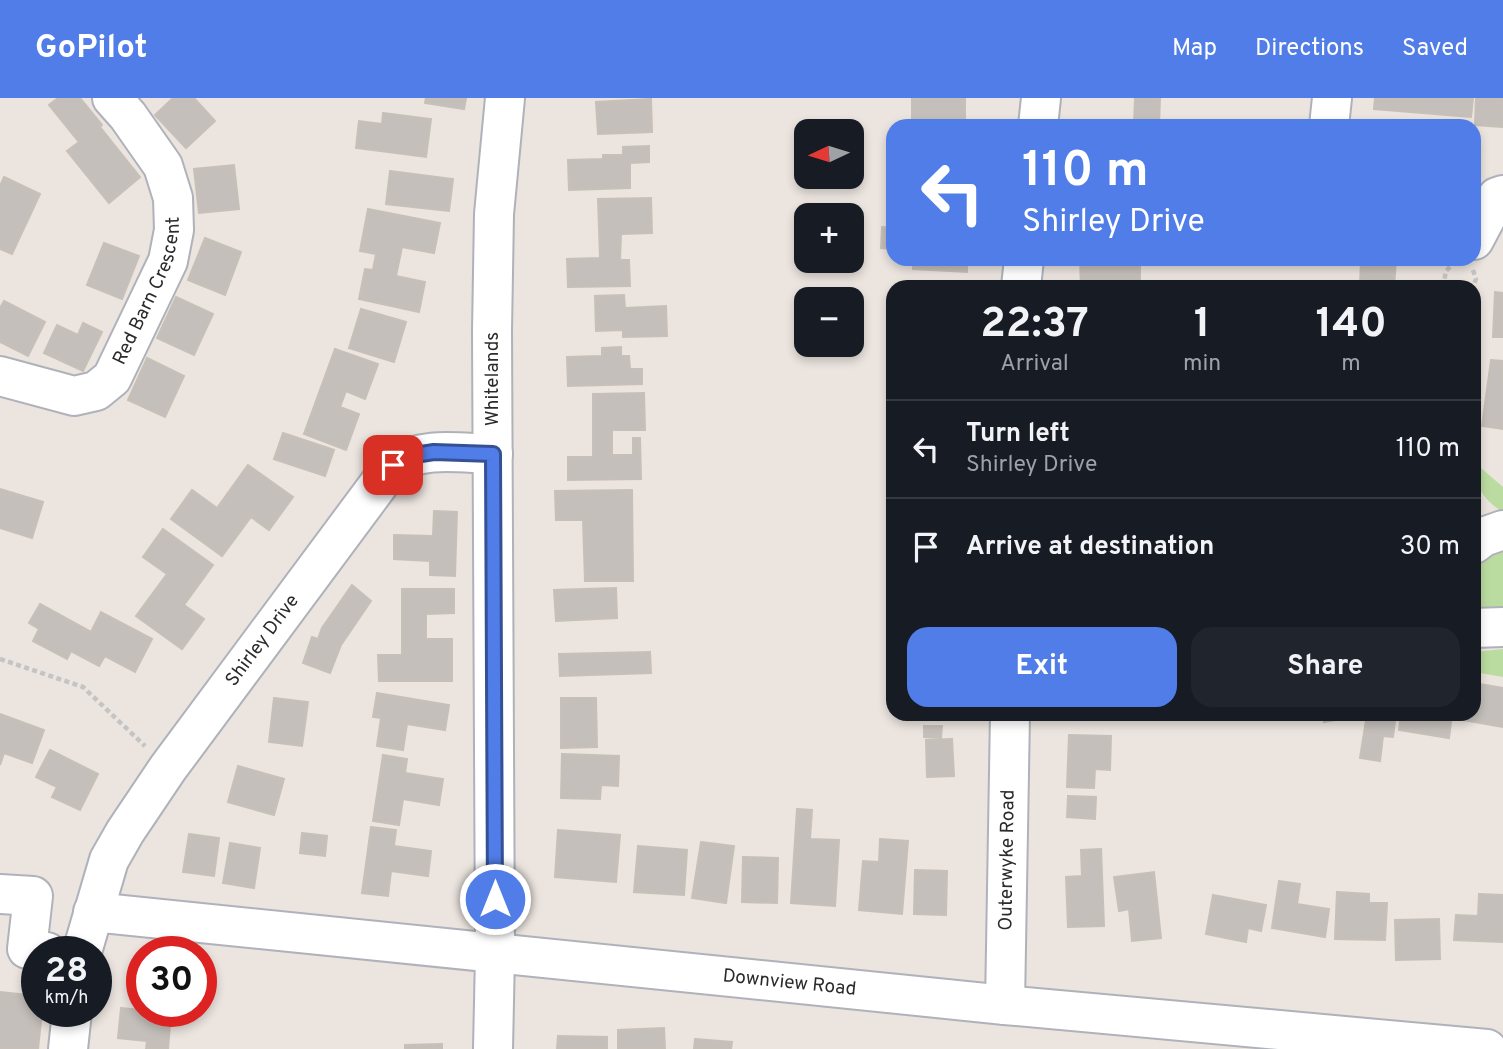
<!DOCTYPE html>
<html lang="en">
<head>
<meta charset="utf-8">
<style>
  body { margin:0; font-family:Overpass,sans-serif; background:#20242c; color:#f1f3f6; height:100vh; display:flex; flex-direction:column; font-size:26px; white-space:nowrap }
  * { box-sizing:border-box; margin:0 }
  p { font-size:23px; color:#9ea1a6 }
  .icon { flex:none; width:38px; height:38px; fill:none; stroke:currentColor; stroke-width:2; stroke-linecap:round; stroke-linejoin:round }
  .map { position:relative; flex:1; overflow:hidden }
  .details { position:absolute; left:886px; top:182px; width:595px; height:441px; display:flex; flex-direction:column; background:#171b24; border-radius:21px; box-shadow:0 4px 10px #0003 }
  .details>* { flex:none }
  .hud { position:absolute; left:886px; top:21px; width:595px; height:147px; border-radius:21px; box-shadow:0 4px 10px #0003; background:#507de7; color:#fff; overflow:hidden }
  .needle { width:46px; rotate:266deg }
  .tools { position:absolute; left:794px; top:21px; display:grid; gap:14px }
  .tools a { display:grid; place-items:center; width:70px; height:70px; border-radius:14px; background:#171b24; box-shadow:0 4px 10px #0003; font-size:35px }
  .speed { position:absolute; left:21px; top:838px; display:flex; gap:14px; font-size:35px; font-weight:700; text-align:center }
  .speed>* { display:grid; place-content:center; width:91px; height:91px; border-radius:50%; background:#171b24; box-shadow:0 4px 10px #0003; line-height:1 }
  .speed small { font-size:18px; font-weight:400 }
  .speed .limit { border:10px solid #d22; background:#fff; color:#111 }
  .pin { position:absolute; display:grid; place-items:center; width:60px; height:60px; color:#fff; margin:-30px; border-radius:14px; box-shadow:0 4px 10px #0006 }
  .me { position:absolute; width:77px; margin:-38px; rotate:0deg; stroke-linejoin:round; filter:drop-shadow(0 0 5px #0008) }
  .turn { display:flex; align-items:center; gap:24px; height:147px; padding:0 21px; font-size:32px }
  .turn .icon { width:91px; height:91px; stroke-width:2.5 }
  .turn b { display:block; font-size:49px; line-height:60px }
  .eta { display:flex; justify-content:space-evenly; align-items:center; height:119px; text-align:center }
  .eta b { font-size:42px; font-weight:700; line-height:49px }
  .cta { display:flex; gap:14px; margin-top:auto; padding:14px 21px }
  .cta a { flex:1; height:80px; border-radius:21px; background:#507de7; color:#fff; font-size:28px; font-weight:700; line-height:80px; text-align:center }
  .cta a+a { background:#20242c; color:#f1f3f6 }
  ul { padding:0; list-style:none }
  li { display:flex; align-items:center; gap:21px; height:98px; padding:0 21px; border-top:2px solid #363941 }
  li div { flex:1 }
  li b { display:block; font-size:26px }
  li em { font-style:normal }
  header { display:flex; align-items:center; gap:42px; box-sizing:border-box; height:98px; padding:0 35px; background:#507de7; color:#fff }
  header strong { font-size:33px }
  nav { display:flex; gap:38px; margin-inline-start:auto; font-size:24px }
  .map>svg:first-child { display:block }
  .green { fill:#bbdca1 }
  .building { fill:#c4bfba; stroke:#c6c0b8; stroke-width:2 }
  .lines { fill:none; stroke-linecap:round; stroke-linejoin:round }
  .minor-casing { stroke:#afb2ba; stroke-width:42 }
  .path { stroke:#c4c4c4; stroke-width:4.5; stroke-dasharray:5 3.5; stroke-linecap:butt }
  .minor { stroke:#fff; stroke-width:38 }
  .route-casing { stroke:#345196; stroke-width:18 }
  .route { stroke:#507de7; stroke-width:12 }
  .labels { text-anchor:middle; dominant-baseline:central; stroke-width:5; stroke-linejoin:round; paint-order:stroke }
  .street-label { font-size:19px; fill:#2b2b2b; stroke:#fff }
</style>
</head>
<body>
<header>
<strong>GoPilot</strong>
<nav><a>Map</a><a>Directions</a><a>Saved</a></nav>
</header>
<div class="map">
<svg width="1503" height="951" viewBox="0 0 1503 951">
  <rect width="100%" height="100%" fill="#ebe4df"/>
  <g class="green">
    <path d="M1474,364L1503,389V414C1483,402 1474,387 1474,364Z"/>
    <path d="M1503,446V519L1474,516C1474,472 1465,472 1503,446Z"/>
    <path d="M1503,551V579L1474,574V554Z"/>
  </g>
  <g class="building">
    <path d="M58,0H80L102,27L100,29L140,79L109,105L67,53L79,44L49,7Z"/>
    <path d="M173,0H194L215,23L186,50L155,17Z"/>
    <path d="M426,0H466L464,11L425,5Z"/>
    <rect x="912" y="0" width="53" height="28"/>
    <path d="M1135,0H1160L1159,28H1134Z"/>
    <path d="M1375,0H1473L1471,19L1374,11Z"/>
    <path d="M1476,0H1503V29L1475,27Z"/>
    <path d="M651,1L652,34L598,36L596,4Z"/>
    <path d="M383,15L431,21L426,59L356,50L359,23L382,26Z"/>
    <path d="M649,48V64L630,65V90L569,92L568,62L603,61V57H623V49Z"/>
    <path d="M234,67L239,111L199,115L194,71Z"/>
    <path d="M390,73L453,81L449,113L386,106Z"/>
    <path d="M4,79L40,96L12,156L0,151V88Z"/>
    <path d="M651,100L652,135L621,136L620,162H629L630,188L568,189L567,161L600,160L598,101Z"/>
    <path d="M368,111L440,125L434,155L402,149L396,178L425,184L419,214L359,201L365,171L373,172L376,156L360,153Z"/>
    <path d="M882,129L892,130V151L881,150Z"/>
    <path d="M205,140L241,154L225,197L188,182Z"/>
    <path d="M104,145L139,158L122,201L87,187Z"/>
    <path d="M913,161H967V174L913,171Z"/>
    <path d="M1080,161H1140V187L1081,189Z"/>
    <path d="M1361,161L1396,162L1394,189H1360Z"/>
    <path d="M950,186V189H922V187Z"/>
    <path d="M1495,194L1503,195V239H1493Z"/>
    <path d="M624,197L625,210L666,208L667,238L623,239V232L596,233L595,198Z"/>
    <path d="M176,199L213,216L194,257L157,240Z"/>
    <path d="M4,203L45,224L28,258L0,244V210Z"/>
    <path d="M361,211L406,224L394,264L349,250Z"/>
    <path d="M83,225L102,234L83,273L44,255L57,227L78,237Z"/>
    <path d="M621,249V258H629L630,271H642V286L568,288L567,259L602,258V250Z"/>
    <path d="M335,251L378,266L365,301L346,293L340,309L359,316L346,352L304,336Z"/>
    <path d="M147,260L184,278L165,319L128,302Z"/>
    <path d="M1491,262L1503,263V331L1482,328Z"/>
    <path d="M644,295L645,332H612V357H633V340H640L641,381L568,382V359H593V296Z"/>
    <path d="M283,335L334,352L325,378L274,361Z"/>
    <path d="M248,367L293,399L269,432L251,419L222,458L171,421L192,392L217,410Z"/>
    <path d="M0,391L43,404L32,440L0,430Z"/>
    <path d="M632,392L633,483H585L583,422H556L555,393Z"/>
    <path d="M434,413L457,414L455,478L430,477V463L394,461V437L433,438Z"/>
    <path d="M163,431L213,467L184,507L204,521L182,551L136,518L167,476L143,459Z"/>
    <path d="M890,463H892V519Z"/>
    <path d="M352,487L371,503L341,547L330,575L303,565L312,539L318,541L322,530Z"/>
    <path d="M616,490L617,520L556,523L554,492Z"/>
    <path d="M402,491H454V515L426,516V541H452V583H379L378,557H402Z"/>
    <path d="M40,506L91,534L101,514L152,541L135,574L105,558L99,568L71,553L67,561L33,543L39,531L29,525Z"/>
    <path d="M650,554L651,575L560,578L559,556Z"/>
    <path d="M1474,585L1503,590V629L1457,621L1458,616H1474Z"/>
    <path d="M377,595L449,607L445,632L407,626L403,652L377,648L381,620L373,619Z"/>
    <path d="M274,600L308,604L302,648L269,644Z"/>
    <path d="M561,600H596L597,649L561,650Z"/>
    <path d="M0,616L44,632L32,665L4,655L0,667Z"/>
    <rect x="1072" y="616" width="29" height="2"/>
    <path d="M1323,616H1346L1347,620L1324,624Z"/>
    <path d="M1367,616H1396L1393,639L1383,638L1380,663L1360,660Z"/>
    <path d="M1401,616H1452L1449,640L1399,632Z"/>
    <path d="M924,628H942L941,640L924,639Z"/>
    <path d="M1069,637L1111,638L1110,672L1095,671L1094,690L1067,689Z"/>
    <path d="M952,641L954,678L927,679L926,642Z"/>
    <path d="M50,652L98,676L80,712L52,699L57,689L36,679Z"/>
    <path d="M562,656L619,658L618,688L601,687L600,701L561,700Z"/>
    <path d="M383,657L407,661L405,675L443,681L439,707L403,701L399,727L373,723Z"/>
    <path d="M238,668L284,681L274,717L228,704Z"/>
    <path d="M1068,698L1096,699L1095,721L1067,719Z"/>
    <path d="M797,711L812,712L810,741L839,742L835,808L791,805Z"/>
    <path d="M371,729L396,732L394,748L431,753L428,778L391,773L388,798L362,795Z"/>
    <path d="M558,732L620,737L616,784L555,779Z"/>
    <path d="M302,735L327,738L325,758L300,755Z"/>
    <path d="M189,736L219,740L214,778L183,774Z"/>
    <path d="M880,741L908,743L902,816L859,812L863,763L879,764Z"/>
    <path d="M701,744L734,748L726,805L692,800Z"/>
    <path d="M230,745L260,750L254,790L223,785Z"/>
    <path d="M638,748L687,752L684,797L634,794Z"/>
    <path d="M1101,751L1104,828L1068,829L1066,779L1082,778L1081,752Z"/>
    <path d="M743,759L778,760L777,805L742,804Z"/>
    <path d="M915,772L947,773L946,817L914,816Z"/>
    <path d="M1154,774L1161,840L1132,843L1129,811L1119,813L1114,779Z"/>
    <path d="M1279,783L1300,786L1297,806L1329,811L1325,839L1272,830Z"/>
    <path d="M1337,794L1369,796V805H1387L1385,842L1335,841Z"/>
    <path d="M1479,796L1503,797V844L1454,842L1456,817L1478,818Z"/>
    <path d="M1213,797L1266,807L1261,833L1248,830L1246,844L1206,836Z"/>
    <path d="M1439,821L1440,861L1396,862L1395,822Z"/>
    <path d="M137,876H142V905H135Z"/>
    <path d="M0,894L37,898V914H42L38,951H0Z"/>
    <path d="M121,910L171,915L168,951H146L147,943L118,940Z"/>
    <path d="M664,930L665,951H618V932Z"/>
    <path d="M558,938L607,939V951H557Z"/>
    <path d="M695,941L732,944L731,951H694Z"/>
    <path d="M442,946V951H405V947Z"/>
  </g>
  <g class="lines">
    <g class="minor-casing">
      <g id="minor">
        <path d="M1038,28L1041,0"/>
        <path d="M1329,28L1332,0"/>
        <path d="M1474,142L1497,99L1503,97"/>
        <path d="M1021,189L1024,161"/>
        <path id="s1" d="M0,278L74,298L96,293L112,280L168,163L174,132L173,100L163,68L128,18L112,0"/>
        <path d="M1474,446L1483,439L1503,432"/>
        <path d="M1474,530L1503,529"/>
        <path d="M0,796L33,798L27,851L47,854"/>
        <path id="s2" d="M93,814L1005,907L1487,951"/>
        <path id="s3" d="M82,854L109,762L125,734L168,670L393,367C424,348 458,355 493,356"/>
        <path id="s4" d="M1005,907L1010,616"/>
        <path d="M68,951L72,914"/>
        <path d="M493,951L495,856L492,233L494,116L505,0"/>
      </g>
    </g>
    <g class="path">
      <path d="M1473,172L1476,181L1473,189"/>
      <path d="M1443,189L1446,173L1453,166"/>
      <path d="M0,561L83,589L145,648"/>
    </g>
    <use href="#minor" class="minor"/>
  </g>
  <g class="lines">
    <g class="route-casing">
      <path id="route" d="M393,367L408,358L434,354L493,356L495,801"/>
    </g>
    <use href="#route" class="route"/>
  </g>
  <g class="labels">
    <g class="street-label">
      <text stroke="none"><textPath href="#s1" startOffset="215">Red Barn Crescent</textPath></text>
      <text transform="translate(493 281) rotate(-90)">Whitelands</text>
      <text stroke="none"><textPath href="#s3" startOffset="364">Shirley Drive</textPath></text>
      <text stroke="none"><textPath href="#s4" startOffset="145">Outerwyke Road</textPath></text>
      <text stroke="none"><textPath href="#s2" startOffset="700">Downview Road</textPath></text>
    </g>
  </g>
</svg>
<div class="tools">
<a><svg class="needle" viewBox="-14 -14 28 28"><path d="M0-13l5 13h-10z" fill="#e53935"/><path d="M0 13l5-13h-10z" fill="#9ea1a6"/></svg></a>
<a>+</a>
<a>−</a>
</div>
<div class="speed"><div>28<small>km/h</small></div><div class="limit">30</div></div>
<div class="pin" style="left:393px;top:367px;background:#d93025"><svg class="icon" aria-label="arrive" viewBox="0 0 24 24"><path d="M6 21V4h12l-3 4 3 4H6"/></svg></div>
<svg class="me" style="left:495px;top:801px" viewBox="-20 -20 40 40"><circle r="17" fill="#507de7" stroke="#fff" stroke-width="3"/><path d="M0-11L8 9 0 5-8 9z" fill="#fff"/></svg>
<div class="hud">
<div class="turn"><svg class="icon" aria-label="left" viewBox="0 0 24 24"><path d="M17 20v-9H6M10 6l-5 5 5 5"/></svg><div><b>110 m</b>Shirley Drive</div></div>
</div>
<section class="details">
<div class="eta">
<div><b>22:37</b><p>Arrival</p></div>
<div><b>1</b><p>min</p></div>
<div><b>140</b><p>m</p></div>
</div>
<ul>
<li><svg class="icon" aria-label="left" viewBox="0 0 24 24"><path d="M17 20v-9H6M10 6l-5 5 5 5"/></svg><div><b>Turn left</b><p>Shirley Drive</p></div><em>110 m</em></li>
<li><svg class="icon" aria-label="arrive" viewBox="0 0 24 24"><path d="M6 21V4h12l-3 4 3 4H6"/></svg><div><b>Arrive at destination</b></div><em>30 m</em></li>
</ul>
<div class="cta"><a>Exit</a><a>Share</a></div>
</section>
</div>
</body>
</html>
